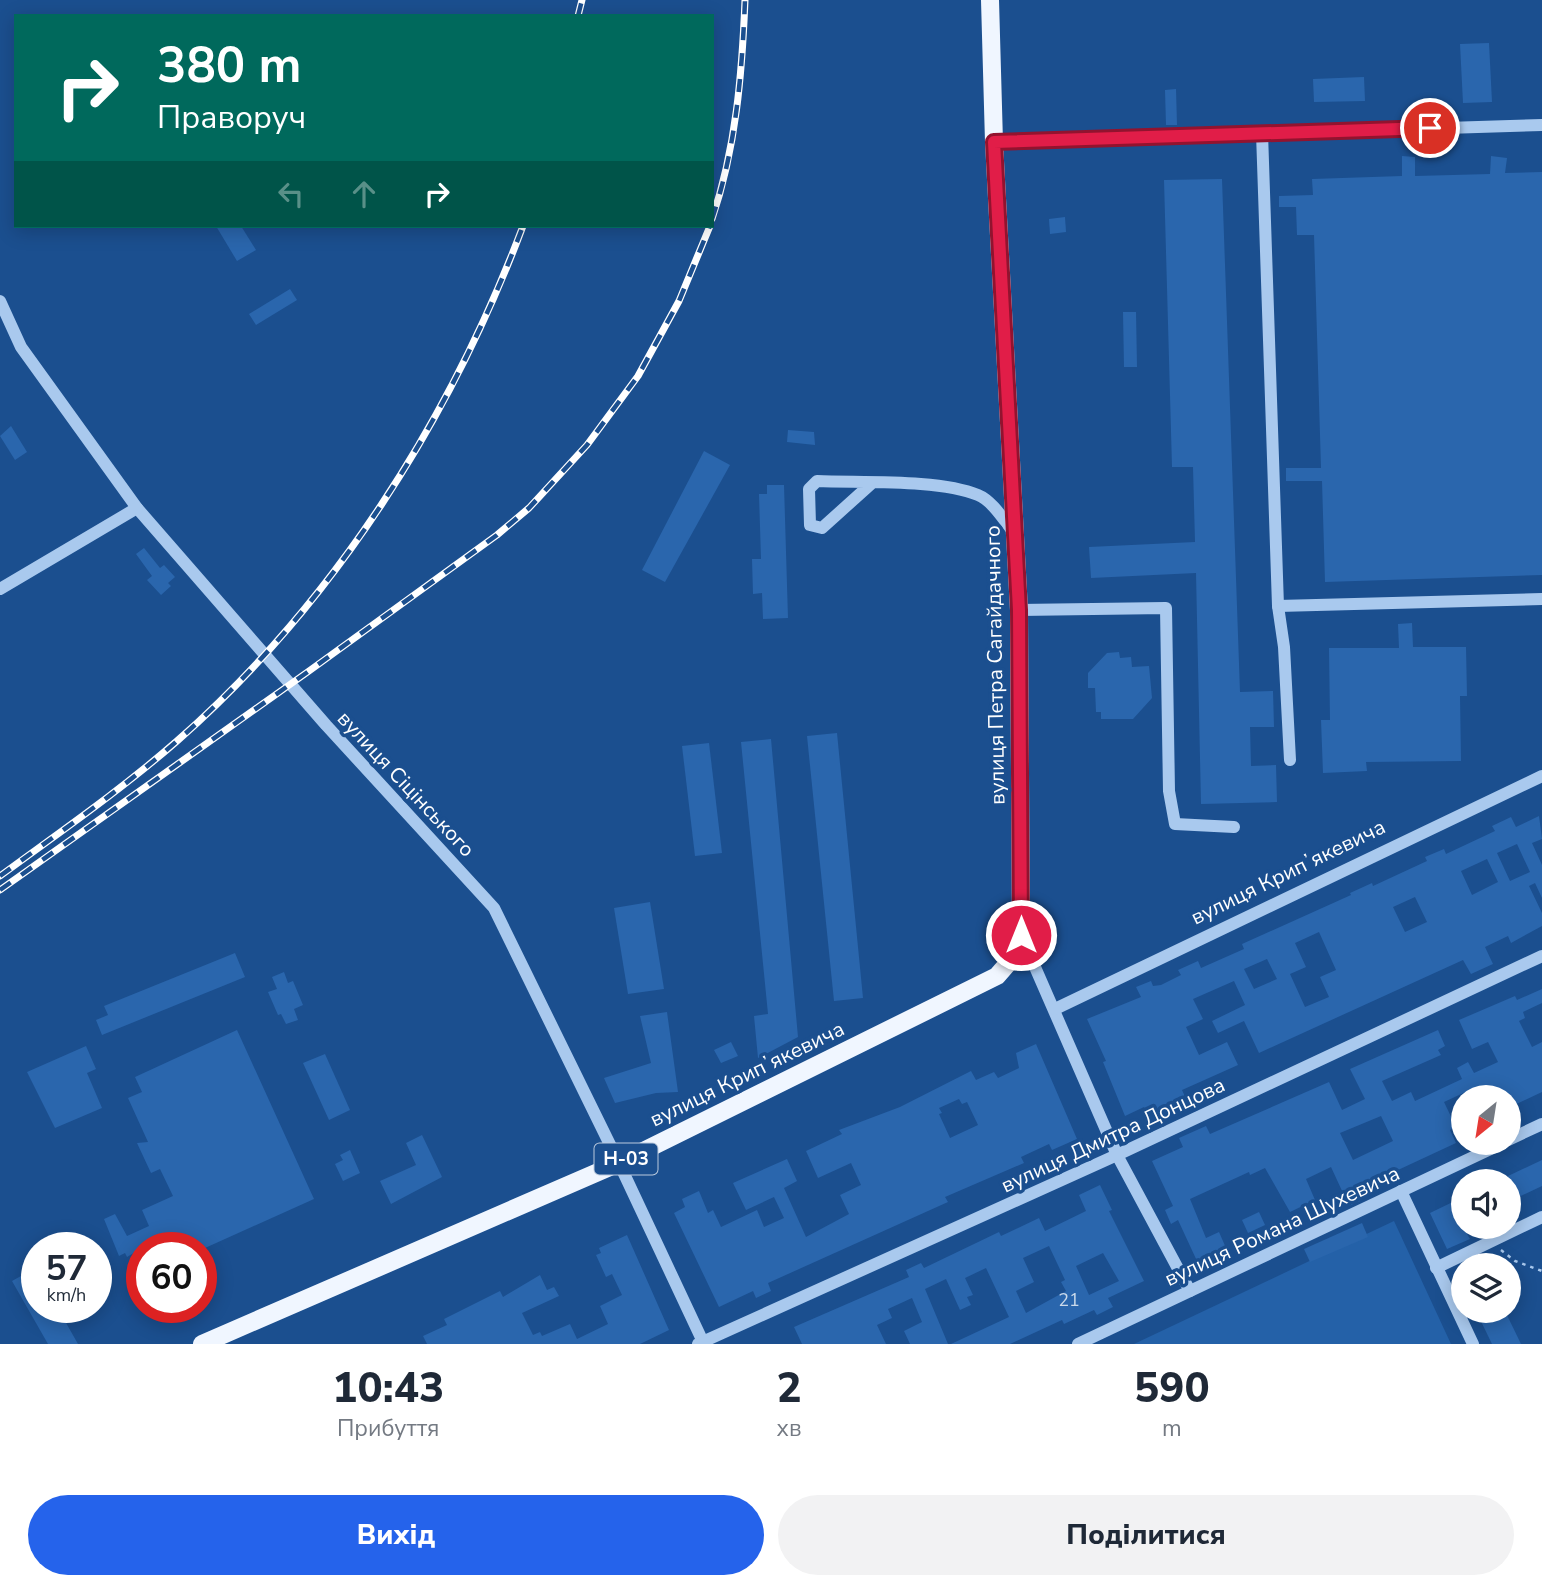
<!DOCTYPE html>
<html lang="uk">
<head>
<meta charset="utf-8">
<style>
  body { margin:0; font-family:"Nunito Sans",sans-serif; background:#f2f2f3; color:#1f2937; height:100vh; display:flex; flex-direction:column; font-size:26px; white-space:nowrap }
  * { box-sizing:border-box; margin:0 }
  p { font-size:23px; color:#747a83 }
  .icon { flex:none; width:38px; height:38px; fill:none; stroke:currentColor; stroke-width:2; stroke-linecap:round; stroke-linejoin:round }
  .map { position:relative; height:1344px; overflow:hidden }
  .sheet { display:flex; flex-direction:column; background:#fff; flex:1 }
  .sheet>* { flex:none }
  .hud { position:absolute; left:14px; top:14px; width:700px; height:214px; border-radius:0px; box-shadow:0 4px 18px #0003; background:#00695c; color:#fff; overflow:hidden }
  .needle { width:46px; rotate:210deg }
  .buttons { position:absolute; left:1451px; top:1085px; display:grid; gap:14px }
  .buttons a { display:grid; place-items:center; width:70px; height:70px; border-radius:50%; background:#fff; box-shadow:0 4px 18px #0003; font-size:35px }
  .speed { position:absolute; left:21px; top:1232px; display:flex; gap:14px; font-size:35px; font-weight:700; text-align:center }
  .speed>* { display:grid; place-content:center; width:91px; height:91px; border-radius:50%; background:#fff; box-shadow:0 4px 18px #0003; line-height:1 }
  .speed small { font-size:18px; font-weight:400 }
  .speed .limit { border:10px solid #d22; background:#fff; color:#111 }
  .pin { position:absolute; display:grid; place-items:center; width:60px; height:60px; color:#fff; margin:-30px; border:4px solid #fff; border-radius:50%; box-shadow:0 2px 7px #0007 }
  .me { position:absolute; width:77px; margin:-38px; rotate:0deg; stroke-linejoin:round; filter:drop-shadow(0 0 5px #0008) }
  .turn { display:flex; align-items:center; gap:24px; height:147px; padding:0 28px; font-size:32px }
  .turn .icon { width:91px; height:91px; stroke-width:2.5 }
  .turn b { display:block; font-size:49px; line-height:60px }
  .lanes { display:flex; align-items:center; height:66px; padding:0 28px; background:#0003; justify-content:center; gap:35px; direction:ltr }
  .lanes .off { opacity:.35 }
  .eta { display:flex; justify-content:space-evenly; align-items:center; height:119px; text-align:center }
  .eta b { font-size:42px; font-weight:800; line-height:49px }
  .button { display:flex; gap:14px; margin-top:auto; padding:14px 28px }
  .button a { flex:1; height:80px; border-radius:42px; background:#2563eb; color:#fff; font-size:28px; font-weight:800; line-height:80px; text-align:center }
  .button a+a { background:#f2f2f3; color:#1f2937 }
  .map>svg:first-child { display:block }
  .green { fill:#2461a8 }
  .building { fill:#2a66ad; fill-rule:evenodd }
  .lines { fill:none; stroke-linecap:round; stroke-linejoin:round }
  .path { stroke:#a9c9ee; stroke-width:2.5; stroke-dasharray:3.5 5; stroke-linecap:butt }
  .minor { stroke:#a9c9ee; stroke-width:12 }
  .major { stroke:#f0f6ff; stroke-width:18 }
  .rail-casing { stroke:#fff; stroke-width:7 }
  .rail { stroke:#1b4f8f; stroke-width:4.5; stroke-dasharray:13; stroke-linecap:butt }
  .route-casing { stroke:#92132f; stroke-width:18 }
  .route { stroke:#e11d48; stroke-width:12 }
  .labels { text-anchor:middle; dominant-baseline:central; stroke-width:7; stroke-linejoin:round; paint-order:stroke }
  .number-label { font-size:18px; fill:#cad9ea }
  .shield { fill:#1b4f8f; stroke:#bbcadd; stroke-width:2 }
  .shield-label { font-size:19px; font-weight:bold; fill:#fff }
  .street-label { font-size:21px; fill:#fff; stroke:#1b4f8f }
</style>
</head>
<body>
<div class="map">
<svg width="1542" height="1344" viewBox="0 0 1542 1344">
  <rect width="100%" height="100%" fill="#1b4f8f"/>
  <path class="green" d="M1394,1221L1451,1344H1134Z"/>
  <g class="building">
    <path d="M1489,43L1492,102L1463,103L1460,44Z"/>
    <path d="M1364,77L1365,101L1314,102L1313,79Z"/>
    <path d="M1176,89L1177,125H1166L1165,90Z"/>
    <path d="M1402,156L1415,157V176L1490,174L1491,156L1507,158L1505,173L1542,172V575L1325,582L1322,481H1286V468H1321L1314,235H1297L1296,207H1279V196L1313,195L1312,179L1402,176Z"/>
    <path d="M1222,179L1240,692L1273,691L1274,727H1250L1251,766L1276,765L1277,802L1201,804L1196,573L1091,578L1089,547L1195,542L1193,467H1172L1164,180Z"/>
    <path d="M1065,217L1066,232L1050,234L1049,219Z"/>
    <path d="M216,226H241L256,250L237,261Z"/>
    <path d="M290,289L297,300L256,325L249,314Z"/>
    <path d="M1123,312H1136L1137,367H1124Z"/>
    <path d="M11,426L27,452L15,460L0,436Z"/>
    <path d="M788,430L814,432L815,445L787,442Z"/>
    <path d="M704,451L730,465L665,582L642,570Z"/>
    <path d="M767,485H784L788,618L763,619L762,593L753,594L752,559H761L759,494H767Z"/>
    <path d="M144,548L160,568L164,565L175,577L168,583L171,586L161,595L147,580L152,576L136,554Z"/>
    <path d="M1412,623L1413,647H1466L1467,696H1460L1461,761L1366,762L1367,771L1323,773L1321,720H1330L1329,648H1399L1398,624Z"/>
    <path d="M1119,652L1120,658L1131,657L1132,667L1149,666L1152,698L1133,719H1101V712H1096L1095,688H1088V673L1107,653Z"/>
    <path d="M837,733L863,998L834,1001L807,736Z"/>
    <path d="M771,739L798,1037L758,1058L754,1016L768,1014L741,742Z"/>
    <path d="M709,743L722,853L695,856L682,746Z"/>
    <path d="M1539,816L1542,839L1532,843L1542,865V898L1535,883L1529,886L1542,913V926L1511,943L1508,936L1485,947L1493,964L1471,974L1463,960L1259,1053L1244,1021L1218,1033L1212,1021L1245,1005L1234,981L1193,999L1203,1019L1186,1027L1199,1055L1227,1042L1238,1065L1182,1090L1187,1101L1151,1120L1144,1107L1125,1116L1103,1062L1106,1061L1087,1019L1141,997L1136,987L1151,981L1153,986L1161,985L1181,975L1178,970L1198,961L1201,968L1244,949L1242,944L1351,895L1350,893L1372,883L1373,886L1427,861L1425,857L1444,849L1446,854L1495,831L1492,826L1511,817L1516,827ZM1517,844L1530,872L1510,881L1497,853ZM1487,859L1498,882L1472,895L1461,871ZM1415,897L1427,922L1405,932L1393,907ZM1319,932L1336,970L1320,977L1329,997L1305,1007L1290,974L1306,967L1295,943ZM1267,959L1277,979L1254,989L1244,969Z"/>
    <path d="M650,902L664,989L628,994L614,908Z"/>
    <path d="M235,953L245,977L102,1035L96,1020L108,1015L104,1006Z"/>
    <path d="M284,972L288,983L293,981L303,1005L294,1009L298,1020L286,1024L281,1014L278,1015L268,992L277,989L272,977Z"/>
    <path d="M1542,989V1003L1523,1012L1525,1018L1519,1021L1532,1047L1542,1042V1092L1508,1108V1097H1476L1472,1089L1444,1102L1456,1127L1450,1130L1456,1143L1355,1190L1360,1201L1349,1206L1331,1167L1306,1179L1315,1200L1290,1212L1265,1168L1250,1175L1249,1172L1190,1199L1206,1238L1219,1232L1226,1248L1197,1261L1178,1220L1171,1224L1165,1210L1173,1206L1152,1161L1183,1147L1179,1138L1206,1126L1210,1134L1329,1082L1342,1110L1365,1099L1350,1069L1438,1030L1445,1046L1438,1050L1441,1055L1382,1081L1392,1101L1411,1092L1415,1101L1462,1079L1457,1068L1468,1062L1474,1073L1498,1062L1488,1042L1472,1049L1459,1020L1515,996L1517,1000ZM1381,1116L1393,1141L1353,1160L1340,1133Z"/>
    <path d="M667,1012L678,1092L656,1093L615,1103L604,1078L651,1063L640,1016Z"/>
    <path d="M237,1030L314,1199L205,1248H159L157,1244L142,1248L127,1257L125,1253L119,1256L104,1219L115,1214L127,1236L149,1226L142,1210L173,1196L160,1169L151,1173L137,1143L148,1142L128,1098L142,1092L135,1077Z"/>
    <path d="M731,1042L738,1056L721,1063L714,1050Z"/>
    <path d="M1036,1044L1077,1139L1052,1150L1049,1144L1021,1157L1024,1163L945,1197L948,1202L768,1283L771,1291L756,1298L753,1291L719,1307L674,1213L685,1207L682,1199L699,1191L708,1213L713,1210L721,1227L757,1210L764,1227L784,1218L774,1197L746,1210L733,1183L787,1159L797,1181L784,1188L806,1237L849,1214L840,1195L861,1185L851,1163L818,1178L806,1151L842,1134L839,1130L900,1107L971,1071L976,1080L994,1072L998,1078L1019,1068L1016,1053ZM959,1099L962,1104L967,1102L978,1125L950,1138L939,1114L942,1113L939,1108Z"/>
    <path d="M86,1046L96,1069L87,1073L102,1108L55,1128L27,1072Z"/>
    <path d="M325,1054L350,1110L329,1120L303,1063Z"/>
    <path d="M422,1135L442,1177L391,1204L380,1181L416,1165L406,1143Z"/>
    <path d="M350,1150L360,1173L343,1181L335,1164L343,1160L340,1155Z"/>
    <path d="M1542,1160V1186L1508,1202V1176Z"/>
    <path d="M1100,1185L1112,1210L1109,1211L1144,1281L1108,1298L1113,1307L1097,1315L1094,1310L1064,1324L1062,1320L1010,1344H951L1009,1317L986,1268L965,1278L973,1295L967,1297L971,1305L960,1310L946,1279L925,1289L948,1344H910L904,1331L922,1322L912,1298L888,1309L892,1318L877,1325L886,1344H802L794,1327L909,1277L906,1270L921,1263L924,1268L999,1232L1001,1236L1039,1218L1045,1231L1086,1211L1079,1195ZM1049,1246L1065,1280L1061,1282L1066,1291L1026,1313L1016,1291L1034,1282L1023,1258ZM1103,1253L1119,1281L1089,1295L1076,1266Z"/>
    <path d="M1463,1197V1227L1470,1239L1447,1249L1430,1213Z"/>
    <path d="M1259,1212L1265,1225L1248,1233L1242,1220Z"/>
    <path d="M1362,1223L1368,1237L1310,1262L1304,1249Z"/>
    <path d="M627,1235L669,1330L640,1344H427L423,1336L447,1325L444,1319L500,1291L503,1297L540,1275L547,1290L554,1287L559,1296L522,1313L533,1335L540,1332L542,1336L570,1324L577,1339L608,1324L600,1306L622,1295L612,1274L606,1277L596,1255L601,1253L599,1248Z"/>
    <path d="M37,1267V1307H57L78,1344H48L12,1281Z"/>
    <path d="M1476,1311H1505L1521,1344H1492Z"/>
  </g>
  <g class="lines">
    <path class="path" d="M1501,1250L1515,1261L1542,1271"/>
    <g class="minor">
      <path d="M1262,133L1278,606L1284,647L1290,760"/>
      <path d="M994,142L1542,125"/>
      <path d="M0,301L21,347L137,508L326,725L494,908L619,1163L704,1344"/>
      <path d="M872,483L822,528L810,525L809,489L817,481C862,483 939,479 978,495C993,501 1005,522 1015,534"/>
      <path d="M0,589L137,508"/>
      <path d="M1278,606L1542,599"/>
      <path d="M1019,610L1166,608L1169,791L1175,824L1234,827"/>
      <path d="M1021,935L1117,1155L1190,1291"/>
      <path d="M1055,1009L1542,776"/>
      <path d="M1508,1140L1542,1124"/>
      <path d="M1401,1191L1473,1344"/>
      <path d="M1436,1268L1542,1217"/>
      <path d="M698,1344L1117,1155L1542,956"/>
      <path d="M1078,1344L1503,1143"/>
    </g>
    <path class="major" d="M202,1344L619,1163L997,976L1010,961L1021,935L1019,610L994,142L990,0"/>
    <g class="rail-casing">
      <g id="rail">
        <path d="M578,16L582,0"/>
        <path d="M712,219C736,148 742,74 745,0"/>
        <path d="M0,876C60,832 121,790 177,741C334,603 450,420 523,226"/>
        <path d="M0,890L309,671L497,535L529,508L587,445L638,376L679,301L710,226"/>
      </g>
    </g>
    <use href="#rail" class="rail"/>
  </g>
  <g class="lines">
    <g class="route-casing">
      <path id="route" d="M1021,935L1019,610L994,142L1430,128"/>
    </g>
    <use href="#route" class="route"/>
  </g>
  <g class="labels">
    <g class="number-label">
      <text x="1069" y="1300">21</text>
    </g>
    <rect class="shield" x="594.5" y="1143.5" width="63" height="31" rx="5"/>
    <g class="shield-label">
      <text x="626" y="1159">Н-03</text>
    </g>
    <g class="street-label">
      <text transform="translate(995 665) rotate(-91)">вулиця Петра Сагайдачного</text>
      <text transform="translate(406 784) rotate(47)">вулиця Сіцінського</text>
      <text transform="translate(1288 872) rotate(-26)">вулиця Крипʼякевича</text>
      <text transform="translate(747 1074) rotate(-26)">вулиця Крипʼякевича</text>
      <text transform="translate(1113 1135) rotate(-25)">вулиця Дмитра Донцова</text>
      <text transform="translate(1282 1226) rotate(-25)">вулиця Романа Шухевича</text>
    </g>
  </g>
</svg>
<div class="buttons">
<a><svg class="needle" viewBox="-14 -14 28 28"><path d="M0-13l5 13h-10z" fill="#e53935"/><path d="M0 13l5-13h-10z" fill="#747a83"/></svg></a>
<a><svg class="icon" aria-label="sound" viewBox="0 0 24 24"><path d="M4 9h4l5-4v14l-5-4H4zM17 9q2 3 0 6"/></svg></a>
<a><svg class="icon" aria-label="layers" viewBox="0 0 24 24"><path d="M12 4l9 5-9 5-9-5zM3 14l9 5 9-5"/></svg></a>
</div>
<div class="speed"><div>57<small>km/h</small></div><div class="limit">60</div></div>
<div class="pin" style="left:1430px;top:128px;background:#d93025"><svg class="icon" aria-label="arrive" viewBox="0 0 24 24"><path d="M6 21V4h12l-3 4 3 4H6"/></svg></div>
<svg class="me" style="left:1021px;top:935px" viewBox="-20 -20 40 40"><circle r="17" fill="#e11d48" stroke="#fff" stroke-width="3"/><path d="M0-11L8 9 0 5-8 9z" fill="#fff"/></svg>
<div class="hud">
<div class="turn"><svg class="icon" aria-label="right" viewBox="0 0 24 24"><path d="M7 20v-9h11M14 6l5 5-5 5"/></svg><div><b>380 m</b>Праворуч</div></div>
<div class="lanes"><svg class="icon off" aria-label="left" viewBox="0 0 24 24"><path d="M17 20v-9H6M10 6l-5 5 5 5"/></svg><svg class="icon off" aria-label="ahead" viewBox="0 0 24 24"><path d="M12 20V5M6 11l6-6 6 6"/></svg><svg class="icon" aria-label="right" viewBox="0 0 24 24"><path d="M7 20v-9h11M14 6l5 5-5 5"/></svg></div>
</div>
</div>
<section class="sheet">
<div class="eta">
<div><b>10:43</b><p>Прибуття</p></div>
<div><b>2</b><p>хв</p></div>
<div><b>590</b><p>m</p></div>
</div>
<div class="button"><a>Вихід</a><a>Поділитися</a></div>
</section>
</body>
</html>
